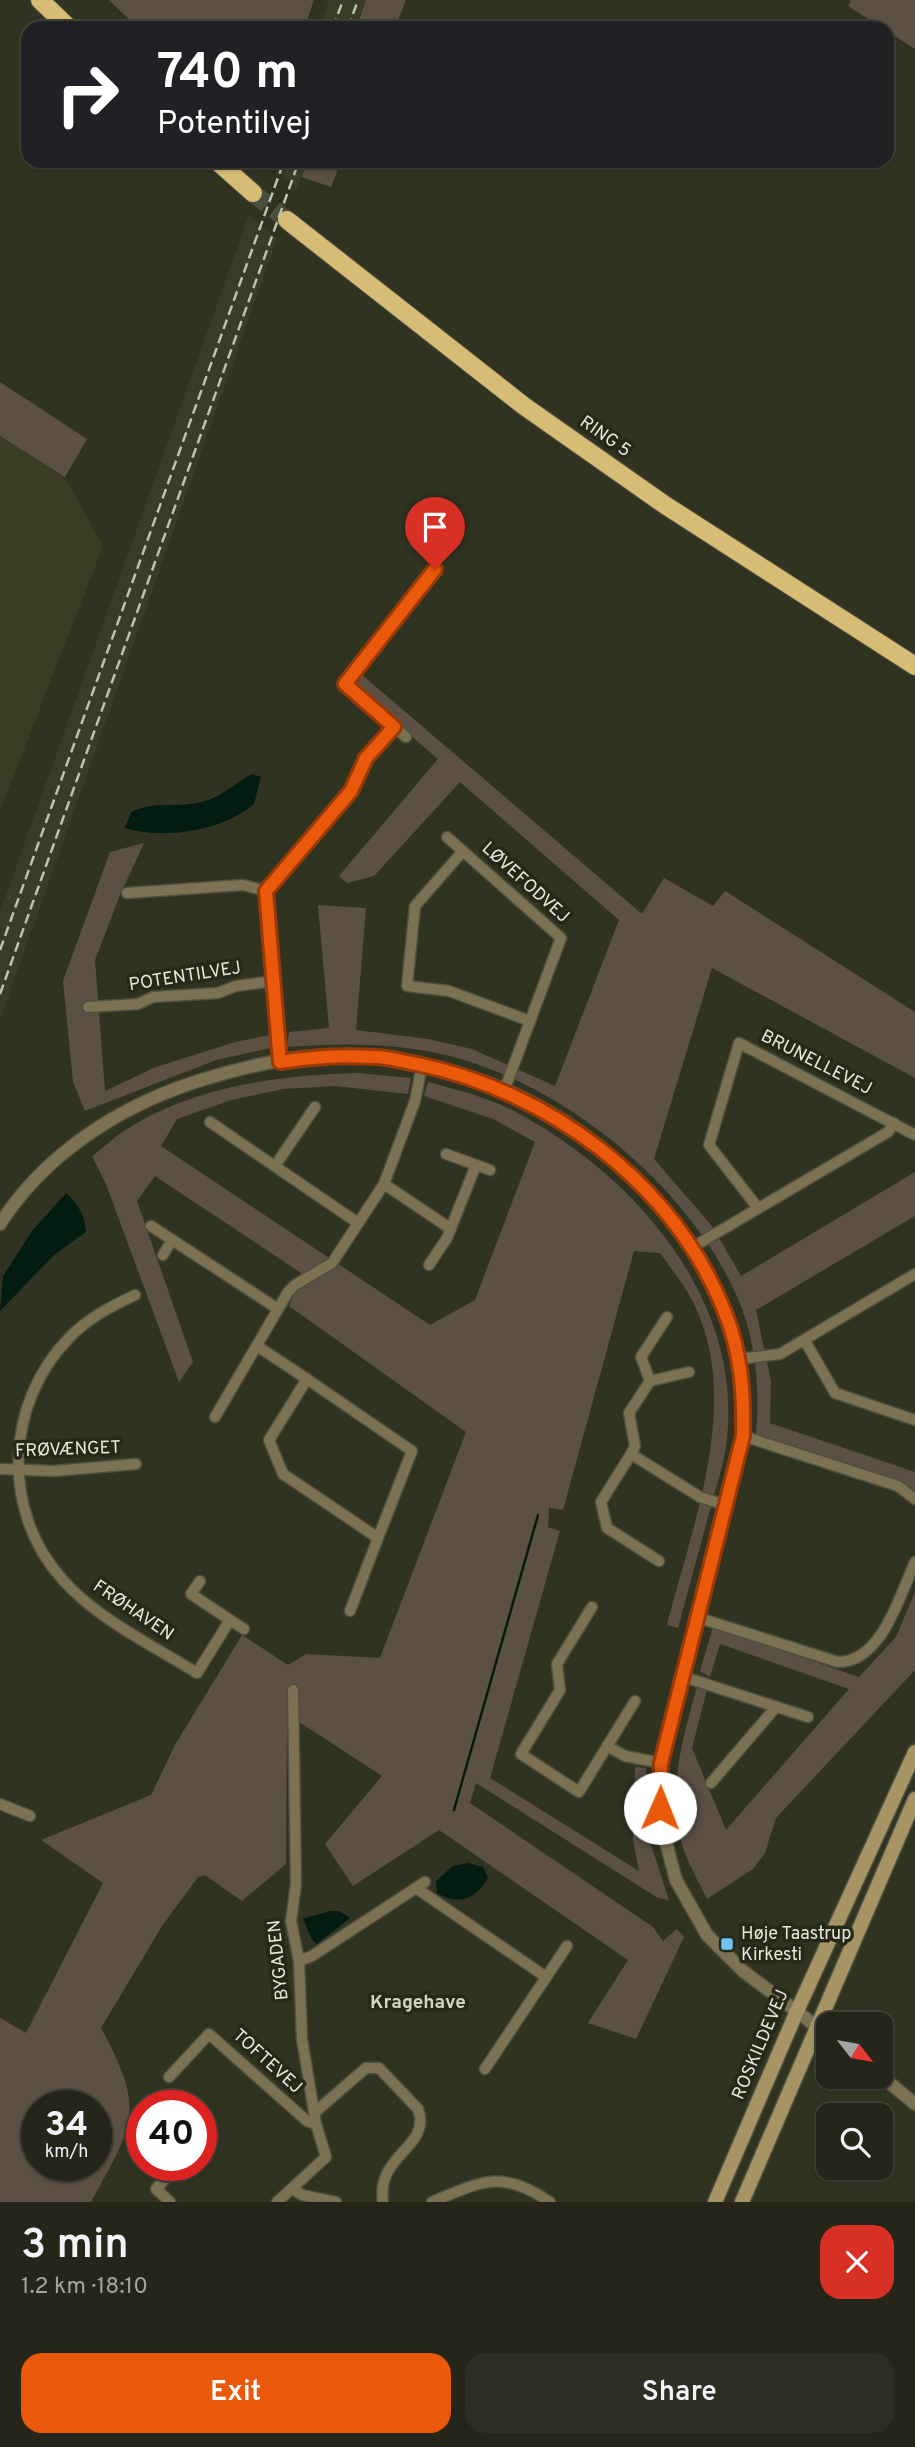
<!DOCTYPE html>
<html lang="en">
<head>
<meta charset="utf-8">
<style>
  body { margin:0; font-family:Overpass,sans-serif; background:#2d2e22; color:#f1f3f6; height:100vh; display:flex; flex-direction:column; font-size:26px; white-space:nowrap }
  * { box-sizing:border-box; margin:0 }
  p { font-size:23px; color:#a3a5a2 }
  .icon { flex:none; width:38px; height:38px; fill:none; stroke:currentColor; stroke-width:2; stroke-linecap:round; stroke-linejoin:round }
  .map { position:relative; height:2202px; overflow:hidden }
  .sheet { display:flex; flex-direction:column; background:#252619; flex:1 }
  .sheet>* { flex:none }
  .banner { position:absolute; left:21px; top:21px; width:873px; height:147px; border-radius:21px; box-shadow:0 2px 5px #0004,0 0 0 2px #424338; background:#202124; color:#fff; overflow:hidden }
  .needle { width:46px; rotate:121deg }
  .fabs { position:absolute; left:816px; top:2012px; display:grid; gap:14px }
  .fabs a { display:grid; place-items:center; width:77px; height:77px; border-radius:14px; background:#252619; box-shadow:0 2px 5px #0004,0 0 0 2px #424338; font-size:35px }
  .speed { position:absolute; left:21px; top:2090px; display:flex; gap:14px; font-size:35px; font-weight:700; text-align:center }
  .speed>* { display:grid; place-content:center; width:91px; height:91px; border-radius:50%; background:#252619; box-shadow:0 2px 5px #0004,0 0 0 2px #424338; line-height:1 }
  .speed small { font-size:18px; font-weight:400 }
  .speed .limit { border:10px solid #d22; background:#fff; color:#111 }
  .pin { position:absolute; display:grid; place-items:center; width:60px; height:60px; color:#fff; margin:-72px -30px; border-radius:50% 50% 50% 0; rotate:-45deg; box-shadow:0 0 7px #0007 }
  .pin .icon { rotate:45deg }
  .me { position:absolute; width:77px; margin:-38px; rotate:1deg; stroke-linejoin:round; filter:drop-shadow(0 0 5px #0008) }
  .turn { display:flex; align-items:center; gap:24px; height:147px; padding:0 21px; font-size:32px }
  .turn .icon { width:91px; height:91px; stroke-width:2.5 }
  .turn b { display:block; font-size:49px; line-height:60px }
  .round { display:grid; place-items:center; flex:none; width:74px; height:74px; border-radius:21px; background:#2d2e22 }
  .headline { display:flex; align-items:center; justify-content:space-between; height:119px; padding:0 21px }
  h1 { font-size:42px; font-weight:600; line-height:52px }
  .primary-button { display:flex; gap:14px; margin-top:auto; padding:14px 21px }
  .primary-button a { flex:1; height:80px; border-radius:21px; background:#ea580c; color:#fff; font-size:28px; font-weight:600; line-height:80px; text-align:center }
  .primary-button a+a { background:#2d2e22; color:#f1f3f6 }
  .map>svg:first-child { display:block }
  .built { fill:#3a3c24 }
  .green { fill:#5c5044; fill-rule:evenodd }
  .water { fill:#021c11 }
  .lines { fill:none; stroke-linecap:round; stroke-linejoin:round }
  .stream { stroke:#021c11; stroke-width:2.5 }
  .trunk-tunnel { stroke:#4c4e3d; stroke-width:18; stroke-dasharray:18 9; stroke-linecap:butt }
  .minor-casing { stroke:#4e503f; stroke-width:13 }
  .tertiary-casing { stroke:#4e503f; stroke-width:15 }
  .secondary-casing { stroke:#4e503f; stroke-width:17 }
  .trunk-casing { stroke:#4e503f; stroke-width:20 }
  .minor { stroke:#7c7153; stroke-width:10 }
  .tertiary { stroke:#7c7153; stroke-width:12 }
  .secondary { stroke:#a79465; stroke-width:14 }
  .trunk { stroke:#d7bc76; stroke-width:18 }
  .rail { stroke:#bfc1b5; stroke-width:2.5; stroke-dasharray:10 5; stroke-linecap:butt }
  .route-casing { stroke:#983908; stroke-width:18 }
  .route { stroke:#ea580c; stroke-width:12 }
  .poi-dot { fill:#6fc2f4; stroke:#272918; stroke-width:2.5 }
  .labels { text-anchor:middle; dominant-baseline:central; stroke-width:7; stroke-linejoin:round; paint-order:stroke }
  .street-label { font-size:18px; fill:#e6e8dd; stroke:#272918 }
  .poi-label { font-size:18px; fill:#e6e8dd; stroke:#272918; text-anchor:start }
  .neighbourhood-label { font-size:19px; font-weight:bold; fill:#d2d5bf; stroke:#272918 }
</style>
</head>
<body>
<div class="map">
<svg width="915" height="2202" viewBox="0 0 915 2202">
  <rect width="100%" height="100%" fill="#313321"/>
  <g class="built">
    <path d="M329,0H366L356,28H319Z"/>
    <path d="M272,161H308L297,188L271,164Z"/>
    <path d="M249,215L277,239L0,1020V912Z"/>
    <path d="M0,436L65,477L103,546L0,811Z"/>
  </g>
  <g class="green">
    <path d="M109,0H314L304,28H138Z"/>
    <path d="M366,0H406L395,28H356Z"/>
    <path d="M851,0H915V49L848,6Z"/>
    <path d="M308,161H341L331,187L302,177Z"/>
    <path d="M0,382L87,439L65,477L0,436Z"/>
    <path d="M361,674L642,914L664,878L713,906L725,891L915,1012V1078L712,968L654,1159L712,1226L741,1276L915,1172V1216L756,1310L771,1381L770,1423L915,1472V1493L897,1480L756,1434C760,1387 756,1338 736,1294C687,1184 562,1083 446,1055C392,1043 342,1043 287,1047L289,1032L329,1028L318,905L366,908L356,1030L428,1039L472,1049L555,1086L619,920L460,782L374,876L347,883L339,876L438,759L352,685Z"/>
    <path d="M144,843L120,895L95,960L105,1091L156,1067L235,1042L270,1035L271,1048L216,1060L85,1111L73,1082L63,981L110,852Z"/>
    <path d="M358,1073L411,1078L408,1094L335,1086L283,1089L231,1100L177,1119L161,1146L430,1325L475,1300L535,1142L493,1119L424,1096L428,1082C457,1090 487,1097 514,1111C632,1173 742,1296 727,1438C725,1462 716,1486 710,1510C699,1549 689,1589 678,1628L667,1625C693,1522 746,1392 688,1293C680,1279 669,1266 660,1253L634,1251L563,1510L549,1508L548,1527L560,1531L490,1778L639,1871L633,1840L635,1767L646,1768L648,1836L669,1900L658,1898L476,1783L470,1803L653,1927L663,1941L677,1929L684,1937L636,2039L588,2023L628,1960L439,1830L353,1886L325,1844L382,1776L287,1714L286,1864L242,1901L205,1875L198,1877L162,1926L101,2028C146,2111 134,2123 91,2202H0V2018L26,2033L103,1883L41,1840L151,1795L175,1745L242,1635L288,1665L306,1654L380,1658L466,1432L289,1306L301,1273L155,1176L137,1201L193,1362L179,1382L106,1184L92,1156C102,1149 111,1140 121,1133C189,1087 278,1075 358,1073ZM37,2105H96V2165H37Z"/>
    <path d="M915,1592V1670L776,1818L765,1853L753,1869L707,1899C700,1885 692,1870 686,1856C664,1800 682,1741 697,1687L707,1690L692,1748L726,1830L849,1689L720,1644L710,1677L700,1671L713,1627L859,1677L896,1637Z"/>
  </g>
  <g class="water">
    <path d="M252,774L261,777L254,804C222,831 165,840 125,828L131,812C156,800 179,809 205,801C223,796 236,782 252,774Z"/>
    <path d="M66,1193C78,1204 85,1215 86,1232L54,1255L0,1311L3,1276L32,1231Z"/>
    <path d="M469,1863L483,1867L488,1878C476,1899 458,1906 437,1893L436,1881L453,1866Z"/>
    <path d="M330,1911H339L350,1918L317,1944L312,1940L303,1919Z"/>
  </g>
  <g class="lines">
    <path class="stream" d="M454,1810L538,1515"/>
    <path class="trunk-tunnel" d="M253,193L287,220"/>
    <g class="minor-casing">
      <g id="minor">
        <path d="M406,737L345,684L435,569"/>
        <path d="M447,837L561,938L504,1091"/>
        <path d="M463,851L415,906L407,986L449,991L530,1021"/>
        <path d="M127,893L243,885L266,891"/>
        <path d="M88,1007L138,1004L153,997L218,993L236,986L274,981"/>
        <path d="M280,1062L266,891L351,791L366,758L394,727"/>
        <path d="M210,1122L358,1223"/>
        <path d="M446,1154L490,1170"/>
        <path d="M275,1166L315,1107"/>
        <path d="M384,1184L451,1229"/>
        <path d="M758,1208L709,1145L739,1043L915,1135"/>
        <path d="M151,1226L278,1309"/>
        <path d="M691,1248L888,1132L894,1123"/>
        <path d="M163,1255L172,1240"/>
        <path d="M429,1265L447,1238L476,1165"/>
        <path d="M135,1295C110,1307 88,1318 69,1338C5,1403 1,1511 62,1579C97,1619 152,1645 197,1673L230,1620L191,1594L200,1581"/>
        <path d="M805,1341L835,1393L915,1420"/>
        <path d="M257,1346L307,1379L269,1440L283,1474L378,1538L350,1611"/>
        <path d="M739,1359L780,1354L915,1274"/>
        <path d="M307,1379L412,1451L378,1538"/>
        <path d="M650,1381L641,1357L667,1317"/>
        <path d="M215,1417L288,1292L295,1285L332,1263L384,1184L415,1101L422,1065"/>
        <path d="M743,1436L898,1486L915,1499"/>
        <path d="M631,1454L635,1446L629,1413L650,1381L689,1372"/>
        <path d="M0,1469L54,1471L136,1464"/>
        <path d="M659,1561L607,1528L601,1502L631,1454L700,1497L725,1505"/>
        <path d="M592,1607L557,1664L560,1690L521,1754L579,1792L635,1701"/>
        <path d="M696,1617L838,1662C882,1662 900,1595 915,1562"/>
        <path d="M230,1620L244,1629"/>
        <path d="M681,1676L808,1717"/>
        <path d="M607,1746L625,1756L661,1763"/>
        <path d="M711,1783L776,1707"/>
        <path d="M0,1804L30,1816"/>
        <path d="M416,1888L546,1977"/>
        <path d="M299,1961L312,1956L425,1882"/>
        <path d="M485,2069L567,1946"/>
        <path d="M169,2077L209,2034L307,2121L316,2124"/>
        <path d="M314,2113L366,2068H379L418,2109C432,2148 376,2153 383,2202"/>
        <path d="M293,2189L302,2195L336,2202"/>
        <path d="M170,2202L156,2189L178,2165"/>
        <path d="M277,2202L326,2157L316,2124L302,2039L299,1961L291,1921L296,1884L293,1690"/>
        <path d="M432,2202C482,2181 502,2169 550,2202"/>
      </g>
    </g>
    <g class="tertiary-casing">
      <g id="tertiary">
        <path d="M0,1224C44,1155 117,1108 192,1083C250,1064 318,1049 379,1057C431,1064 484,1078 531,1102C627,1152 714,1250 738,1357C744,1383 743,1409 743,1436L661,1763L663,1831L676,1880L707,1935L743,1971L828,2035"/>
        <path d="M880,2075L915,2104"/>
      </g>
    </g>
    <g class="secondary-casing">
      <g id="secondary">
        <path d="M715,2202L797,2011L915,1752"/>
        <path d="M742,2202L915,1799"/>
      </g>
    </g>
    <g class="trunk-casing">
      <g id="trunk">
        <path d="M40,0L69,28"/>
        <path d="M217,161L253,193"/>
        <path d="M287,220L524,406L665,505L915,666"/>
      </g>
    </g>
    <use href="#minor" class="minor"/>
    <use href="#tertiary" class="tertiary"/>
    <use href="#secondary" class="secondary"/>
    <use href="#trunk" class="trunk"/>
    <g class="rail">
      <path d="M333,28L343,0"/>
      <path d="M348,28L358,0"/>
      <path d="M0,950L284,161"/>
      <path d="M0,994L299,161"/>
    </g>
  </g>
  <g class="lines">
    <g class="route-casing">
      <path id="route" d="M435,569L345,684L394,727L366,758L351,791L266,891L280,1062C311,1057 343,1055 375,1057C389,1057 403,1062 417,1064C549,1091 673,1183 724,1310C741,1351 744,1392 743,1436L661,1763L660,1808"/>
    </g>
    <use href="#route" class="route"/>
  </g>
  <rect class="poi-dot" x="720" y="1937" width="14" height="14" rx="3.5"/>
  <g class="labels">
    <g class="street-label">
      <text transform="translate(605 437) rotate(35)">RING 5</text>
      <text transform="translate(525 883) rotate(42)">LØVEFODVEJ</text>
      <text transform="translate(185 977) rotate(-9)">POTENTILVEJ</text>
      <text transform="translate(816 1063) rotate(27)">BRUNELLEVEJ</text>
      <text transform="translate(68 1450) rotate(-2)">FRØVÆNGET</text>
      <text transform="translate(133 1611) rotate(34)">FRØHAVEN</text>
      <text transform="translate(279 1960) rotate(-96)">BYGADEN</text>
      <text transform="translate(761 2045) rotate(-67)">ROSKILDEVEJ</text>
      <text transform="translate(267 2062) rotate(42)">TOFTEVEJ</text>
    </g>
    <g class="poi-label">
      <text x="741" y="1934">Høje Taastrup<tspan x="741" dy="21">Kirkesti</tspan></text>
    </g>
    <g class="neighbourhood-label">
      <text x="418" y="2003">Kragehave</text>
    </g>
  </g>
</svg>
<div class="fabs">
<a><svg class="needle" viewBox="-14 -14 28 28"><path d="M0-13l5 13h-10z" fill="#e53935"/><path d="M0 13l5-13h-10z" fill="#a3a5a2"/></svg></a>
<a><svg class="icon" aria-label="search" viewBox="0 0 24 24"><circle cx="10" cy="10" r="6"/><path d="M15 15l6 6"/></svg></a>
</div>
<div class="speed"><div>34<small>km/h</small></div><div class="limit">40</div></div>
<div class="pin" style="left:435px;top:569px;background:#d93025"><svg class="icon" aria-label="arrive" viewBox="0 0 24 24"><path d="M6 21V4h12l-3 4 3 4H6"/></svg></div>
<svg class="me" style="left:660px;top:1808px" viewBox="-20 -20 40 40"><circle r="19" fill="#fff"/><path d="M0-13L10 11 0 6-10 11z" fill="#ea580c"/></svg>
<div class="banner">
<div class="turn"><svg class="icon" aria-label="right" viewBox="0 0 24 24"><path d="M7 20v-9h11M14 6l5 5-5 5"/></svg><div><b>740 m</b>Potentilvej</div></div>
</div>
</div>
<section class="sheet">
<div class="headline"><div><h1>3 min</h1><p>1.2 km · 18:10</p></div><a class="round" style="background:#d93025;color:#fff"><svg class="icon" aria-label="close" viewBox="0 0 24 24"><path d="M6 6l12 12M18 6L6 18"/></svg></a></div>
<div class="primary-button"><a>Exit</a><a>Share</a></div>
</section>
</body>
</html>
